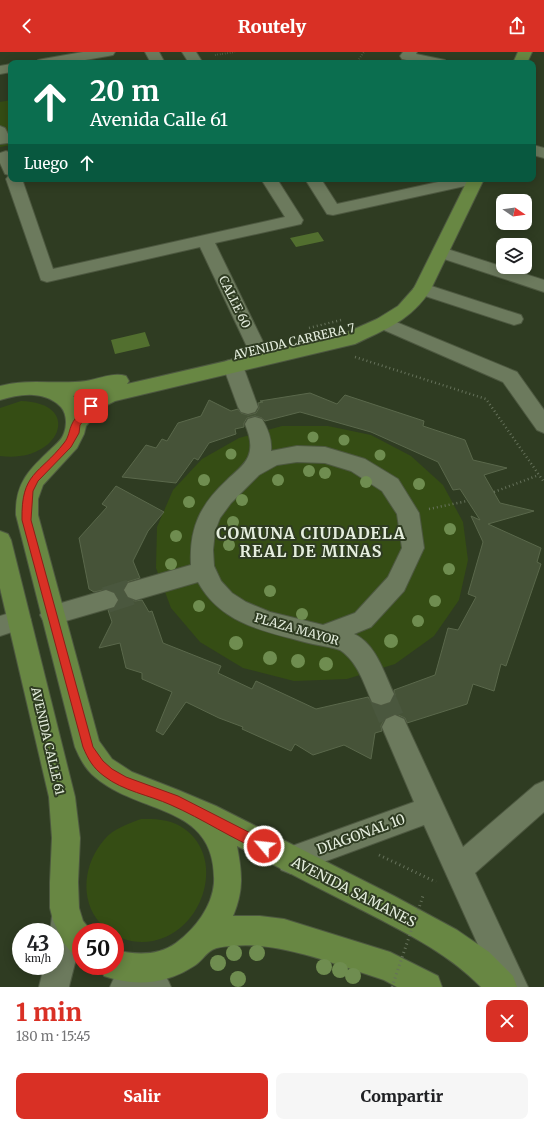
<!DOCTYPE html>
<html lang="es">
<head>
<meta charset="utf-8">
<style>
  body { margin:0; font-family:Merriweather,serif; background:#f6f6f6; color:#202124; height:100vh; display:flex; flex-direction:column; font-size:15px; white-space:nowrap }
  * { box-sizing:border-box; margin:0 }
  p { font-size:13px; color:#757577 }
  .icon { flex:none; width:22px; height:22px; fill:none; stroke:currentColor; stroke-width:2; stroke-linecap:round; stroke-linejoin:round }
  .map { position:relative; height:935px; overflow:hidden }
  .panel { display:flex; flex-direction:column; background:#fff; flex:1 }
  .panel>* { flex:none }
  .guide { position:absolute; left:8px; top:8px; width:528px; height:122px; border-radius:8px; box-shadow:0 2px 10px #0003; background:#0b6e4f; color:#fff; overflow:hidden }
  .needle { width:26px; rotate:103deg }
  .controls { position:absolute; left:496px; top:142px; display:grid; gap:8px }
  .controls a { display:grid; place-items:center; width:36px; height:36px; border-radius:8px; background:#fff; box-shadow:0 2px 10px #0003; font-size:20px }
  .speed { position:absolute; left:12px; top:871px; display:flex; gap:8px; font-size:20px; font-weight:700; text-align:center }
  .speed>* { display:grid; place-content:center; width:52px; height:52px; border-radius:50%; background:#fff; box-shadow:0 2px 10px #0003; line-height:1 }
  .speed small { font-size:10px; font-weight:400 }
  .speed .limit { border:6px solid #d22; background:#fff; color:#111 }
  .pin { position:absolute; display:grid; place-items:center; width:34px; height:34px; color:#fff; margin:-17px; border-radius:8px; box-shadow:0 2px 6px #0006 }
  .me { position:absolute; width:44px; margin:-22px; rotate:298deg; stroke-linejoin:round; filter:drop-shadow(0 0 3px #0008) }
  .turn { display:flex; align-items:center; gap:14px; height:84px; padding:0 16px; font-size:18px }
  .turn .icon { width:52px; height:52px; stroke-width:2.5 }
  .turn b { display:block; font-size:28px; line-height:34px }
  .then { display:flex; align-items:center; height:38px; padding:0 16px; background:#0003; gap:8px; font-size:15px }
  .round { display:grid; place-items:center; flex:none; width:42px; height:42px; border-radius:8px; background:#f6f6f6 }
  .summary { display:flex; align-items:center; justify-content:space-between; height:68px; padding:0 16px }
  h1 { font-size:24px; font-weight:800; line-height:30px; color:#d93025 }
  .cta { display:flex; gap:8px; margin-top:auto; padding:8px 16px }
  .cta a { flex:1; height:46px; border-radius:8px; background:#d93025; color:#fff; font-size:16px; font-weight:800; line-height:46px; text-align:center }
  .cta a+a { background:#f6f6f6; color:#202124 }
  header { display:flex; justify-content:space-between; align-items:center; height:52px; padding:0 16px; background:#d93025; color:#fff; font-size:18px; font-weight:800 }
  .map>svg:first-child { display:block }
  .green { fill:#354d14 }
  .water { fill:#526f2f }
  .building { fill:#465338; stroke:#5a684b }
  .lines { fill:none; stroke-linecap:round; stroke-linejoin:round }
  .minor-tunnel-far1 { stroke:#4a573e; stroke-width:20; stroke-dasharray:20 10; stroke-linecap:butt }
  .minor-tunnel { stroke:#4a573e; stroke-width:26; stroke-dasharray:26 14; stroke-linecap:butt }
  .minor-casing { stroke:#4d5840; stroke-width:2 }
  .major-casing { stroke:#4d5840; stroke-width:2 }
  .path-far2 { stroke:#66725b; stroke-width:2; stroke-dasharray:0.5 2; stroke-linecap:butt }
  .path-far1 { stroke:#66725b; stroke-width:2.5; stroke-dasharray:1 3; stroke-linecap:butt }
  .path { stroke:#66725b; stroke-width:3; stroke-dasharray:1 3.5; stroke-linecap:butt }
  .minor { fill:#6c7a5d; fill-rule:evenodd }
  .major { fill:#688743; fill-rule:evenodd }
  .path-bridge { stroke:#66725b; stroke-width:3; stroke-dasharray:1 3.5; stroke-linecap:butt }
  .tree { fill:#6f8d50 }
  .route { fill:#d93025; stroke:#8d1f18 }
  .labels { text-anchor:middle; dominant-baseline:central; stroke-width:4; stroke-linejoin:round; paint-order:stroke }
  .street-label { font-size:12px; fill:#e5eede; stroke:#2f3c22 }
  .near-street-label { font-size:14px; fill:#e5eede; stroke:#2f3c22 }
  .district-label { font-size:16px; font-weight:bold; letter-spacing:1px; fill:#e5eede; stroke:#2f3c22 }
</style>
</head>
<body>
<header><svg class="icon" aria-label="back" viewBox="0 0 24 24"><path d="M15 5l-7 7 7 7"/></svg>Routely<svg class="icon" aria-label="share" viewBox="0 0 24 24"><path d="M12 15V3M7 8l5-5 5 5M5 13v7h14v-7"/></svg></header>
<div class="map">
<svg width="544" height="935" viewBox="0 0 544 935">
  <rect width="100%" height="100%" fill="#2f3c22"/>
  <g class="green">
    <path d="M11,48V93L0,95V50Z"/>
    <path d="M21,349C85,351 59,412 0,404V356Z"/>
    <path d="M282,374H328L371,383L411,404L443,433L463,470L468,508L459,548L434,584L395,612L347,627L294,629L243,616L200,590L171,556L156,516L157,475L173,438L202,407L239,386Z"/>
    <path d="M141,767C155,767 168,767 180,774C228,802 205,879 153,889C140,891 127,890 115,883V880C107,880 105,877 100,871C79,847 84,811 104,788C114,776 128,772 141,767Z"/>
  </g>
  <g class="water">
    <path d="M318,180L324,189L296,195L290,186Z"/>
    <path d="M145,280L150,294L115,302L111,288Z"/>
  </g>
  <path class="building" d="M310,341L337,352L345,343L424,369L423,374L465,388L473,408L507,416L484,423L500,451L534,459L488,472L541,496L537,510L541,512L506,614L501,612L494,639L473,632L467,652L407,671L405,666L396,662L385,666L381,674L382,679L375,681L371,707L344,693L313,703L295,692L291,699L242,677L243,675L219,666L186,650L163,683L156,679L172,640L142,627V621L126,616L120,591L99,596L112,570L108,558L115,556L119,547L115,540L107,537L94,540L89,537L79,486L107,455L102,452L116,434L164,460L148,479L133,509L140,526L127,530L123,537L127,546L135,549L142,548L149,560L152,559L163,591L221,614L218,621L252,637L256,629L316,657L368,645L372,651L381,654L390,651L395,643L394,638L435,623L448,576L458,578L476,545L468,542L483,490L471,464L480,468L460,437L453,438L438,410L371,380L300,360L265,369L262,366L255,364L247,366L244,371V375L235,377L236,382L209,391L198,408L194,406L176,431L122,425L146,393L156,396L162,387L167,389L178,371L201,364L209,348L231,359L238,357L241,361L248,363L256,361L259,356L258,351L263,350L260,349Z"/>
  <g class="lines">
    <path class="minor-tunnel-far1" d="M131,540L136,538"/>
    <g class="minor-tunnel">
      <path d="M106,548L134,539"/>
      <path d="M381,642L395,675"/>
    </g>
    <g class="minor-casing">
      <g id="minor">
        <path d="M83,0H115L113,3L108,4L68,11H36L38,8L43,7Z"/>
        <path d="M145,0H159L165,11H151Z"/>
        <path d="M182,0H196L203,11H189Z"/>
        <path d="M403,0H417L416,2L445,8L447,11H420L402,7L400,4Z"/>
        <path d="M11,12V20L0,22V14Z"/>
        <path d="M0,74L5,76L11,88L8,91L0,92Z"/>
        <path d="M533,93L544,96V106L533,103Z"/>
        <path d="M6,99L11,101V127H22L53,217L285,165L261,127H277L303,168L301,172L215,191L266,296L264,301L257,303L250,301L200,195L47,230L41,228L6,127L9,123L5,122L0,111V101Z"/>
        <path d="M305,127H321L337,152L452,127H482L480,130L474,132L333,163L327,162Z"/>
        <path d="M441,195L544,228V240L435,204L432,200L435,196Z"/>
        <path d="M422,231L521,263L523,267L521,271L514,273L416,241L413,237L416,233Z"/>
        <path d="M384,265L517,320L544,358V381L537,378L503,330L377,275L375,271L377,267Z"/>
        <path d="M233,307L240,309L243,314L258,355L255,360L248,362L241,360L238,355L223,314L226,309Z"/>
        <path d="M255,365L262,367C268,377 272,387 271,399L297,394L325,395L365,407L398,427L419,461L424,496L404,539L371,575L354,582C376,592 384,621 394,642L390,650L381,653L372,650C364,632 358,610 340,598C332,595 322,594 313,592C269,580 222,574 198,530L136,548L128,545L124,538L128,531L191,513C189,476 200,453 227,428C234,421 244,414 248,405C253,394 249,382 245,372L248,367ZM297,410L325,411L351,419L382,439L397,462L402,496L388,525L355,561L323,573L270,560L246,550L232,541L221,529L214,514L213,498L215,479L220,466L231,451L259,423L277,413Z"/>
        <path d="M106,538L114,541L118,548L114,555L52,573L44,570L40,563L44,556Z"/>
        <path d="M19,558L27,561L31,568L27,575L0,584V564Z"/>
        <path d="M395,663L404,667L463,795L535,733L544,729V760L475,821L528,935H497L424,773L291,822L281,818L277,808L281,798L414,750L382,675L386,667Z"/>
        <path d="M66,850L76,854C86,878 75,910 69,935H39L44,914H55V880H50L52,864L56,854Z"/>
        <path d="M139,902C154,908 165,920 171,935H110C116,920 124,908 139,902Z"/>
      </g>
    </g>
    <g class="major-casing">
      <g id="major">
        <path d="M518,0H532L527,11H513Z"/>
        <path d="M468,127H484L431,237C412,268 386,277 355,292L115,349L101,356L86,374L84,382L77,396L43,433L38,447V463L99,689L112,707L132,720L178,738L216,754L394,844L457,878L489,900L513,924L517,935H481C446,899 400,878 356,855C316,835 276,814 237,794C242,821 244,838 233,864H260L284,867L390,900L438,924L442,935H397L384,928C339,914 280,889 233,894C228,894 217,895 212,898C206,901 201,910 194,914C167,932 135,935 104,924L100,914H115V898C136,903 158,904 176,891C195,877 212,855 214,831C217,751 140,764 95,725C86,718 79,705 75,695L16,463C15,431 29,418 50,398C55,393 62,388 64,381C67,373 67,362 61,355C44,338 20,342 0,348V334C29,326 57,333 86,329C99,327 113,320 126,324L129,329L127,332L343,282L377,267L398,254L414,236ZM98,340L87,346L81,353L73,344Z"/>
        <path d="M0,479L8,482L11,488L75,745L80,786L78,830L79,856L83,869L92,880H81V905L71,900L63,890L53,868L50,856V830L52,786L49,745L0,536Z"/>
      </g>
    </g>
    <g class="path-far2">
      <path d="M215,3L235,0"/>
      <path d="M356,11L364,0"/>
    </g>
    <g class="path-far1">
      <path d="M309,276L341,268"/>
      <path d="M355,305L486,347L544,430"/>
      <path d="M494,440L539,423"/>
      <path d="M429,457L467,449"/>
    </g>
    <path class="path" d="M379,803L436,830"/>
    <use href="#minor" class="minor"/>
    <use href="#major" class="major"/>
    <path class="path-bridge" d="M392,935L423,844"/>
  </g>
  <g class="tree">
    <circle cx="313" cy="385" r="5.5"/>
    <circle cx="344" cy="388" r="5.5"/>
    <circle cx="231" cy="402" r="5.5"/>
    <circle cx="380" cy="403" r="5.5"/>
    <circle cx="309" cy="419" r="6"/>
    <circle cx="325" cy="421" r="6"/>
    <circle cx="204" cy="428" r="6"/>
    <circle cx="278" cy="428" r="6"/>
    <circle cx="366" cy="430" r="6"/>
    <circle cx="419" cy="432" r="6"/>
    <circle cx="242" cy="448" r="6"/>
    <circle cx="189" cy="450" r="6"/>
    <circle cx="233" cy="470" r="6"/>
    <circle cx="450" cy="477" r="6"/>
    <circle cx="176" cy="484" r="6"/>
    <circle cx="229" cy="493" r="6"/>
    <circle cx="171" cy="512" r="6"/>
    <circle cx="449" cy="517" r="6"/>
    <circle cx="270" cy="539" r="6"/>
    <circle cx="435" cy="549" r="6"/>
    <circle cx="199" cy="554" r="6"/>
    <circle cx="302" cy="562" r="6"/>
    <circle cx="418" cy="569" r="6"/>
    <circle cx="391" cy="589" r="7"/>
    <circle cx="236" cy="591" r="7"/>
    <circle cx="270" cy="606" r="7"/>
    <circle cx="298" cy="609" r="7"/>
    <circle cx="326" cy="612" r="7"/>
    <circle cx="234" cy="901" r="8"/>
    <circle cx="257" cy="901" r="8"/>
    <circle cx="218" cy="911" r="8"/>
    <circle cx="324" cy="915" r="8"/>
    <circle cx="340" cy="918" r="8"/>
    <circle cx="353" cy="924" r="8"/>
    <circle cx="238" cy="927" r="8"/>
  </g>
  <path class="route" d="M91,351L95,354L80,373L79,381L71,395L38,429L33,439L31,468L93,695L103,709L112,717L126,725L178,744L268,790L269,794L268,798L264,800C232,787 203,767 171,753C149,743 123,739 104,724C93,716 88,707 83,695L22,468C21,420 39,423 64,391C69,385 69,378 72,372C75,365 83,358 88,352Z"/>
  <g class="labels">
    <g class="street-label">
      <text transform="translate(235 250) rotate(64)">CALLE 60</text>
      <text transform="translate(294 289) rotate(-13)">AVENIDA CARRERA 7</text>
      <text transform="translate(297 577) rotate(16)">PLAZA MAYOR</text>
      <text transform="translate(48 689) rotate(77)">AVENIDA CALLE 61</text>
    </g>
    <g class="near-street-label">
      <text transform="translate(361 782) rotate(-20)">DIAGONAL 10</text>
      <text transform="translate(354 840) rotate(27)">AVENIDA SAMANES</text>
    </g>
    <g class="district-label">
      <text x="311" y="481">COMUNA CIUDADELA<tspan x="311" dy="18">REAL DE MINAS</tspan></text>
    </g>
  </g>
</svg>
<div class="controls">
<a><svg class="needle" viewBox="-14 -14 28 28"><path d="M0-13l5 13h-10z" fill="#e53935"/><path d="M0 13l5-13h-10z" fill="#757577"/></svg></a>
<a><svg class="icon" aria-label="layers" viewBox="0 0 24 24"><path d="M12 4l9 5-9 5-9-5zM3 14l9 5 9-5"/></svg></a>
</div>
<div class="speed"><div>43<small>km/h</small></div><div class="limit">50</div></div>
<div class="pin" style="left:91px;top:354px;background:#d93025"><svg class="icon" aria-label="arrive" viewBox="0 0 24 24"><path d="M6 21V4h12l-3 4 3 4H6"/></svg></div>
<svg class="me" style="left:264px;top:794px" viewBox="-20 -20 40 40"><circle r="17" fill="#d93025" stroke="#fff" stroke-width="3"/><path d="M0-11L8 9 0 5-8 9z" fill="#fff"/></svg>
<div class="guide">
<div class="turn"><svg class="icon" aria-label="ahead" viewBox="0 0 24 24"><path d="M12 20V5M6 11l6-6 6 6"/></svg><div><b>20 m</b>Avenida Calle 61</div></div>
<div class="then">Luego<svg class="icon" aria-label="ahead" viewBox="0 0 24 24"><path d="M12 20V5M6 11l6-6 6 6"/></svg></div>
</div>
</div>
<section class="panel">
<div class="summary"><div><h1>1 min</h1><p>180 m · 15:45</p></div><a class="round" style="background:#d93025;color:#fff"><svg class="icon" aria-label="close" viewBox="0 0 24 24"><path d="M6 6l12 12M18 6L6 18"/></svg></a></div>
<div class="cta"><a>Salir</a><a>Compartir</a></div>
</section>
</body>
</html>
